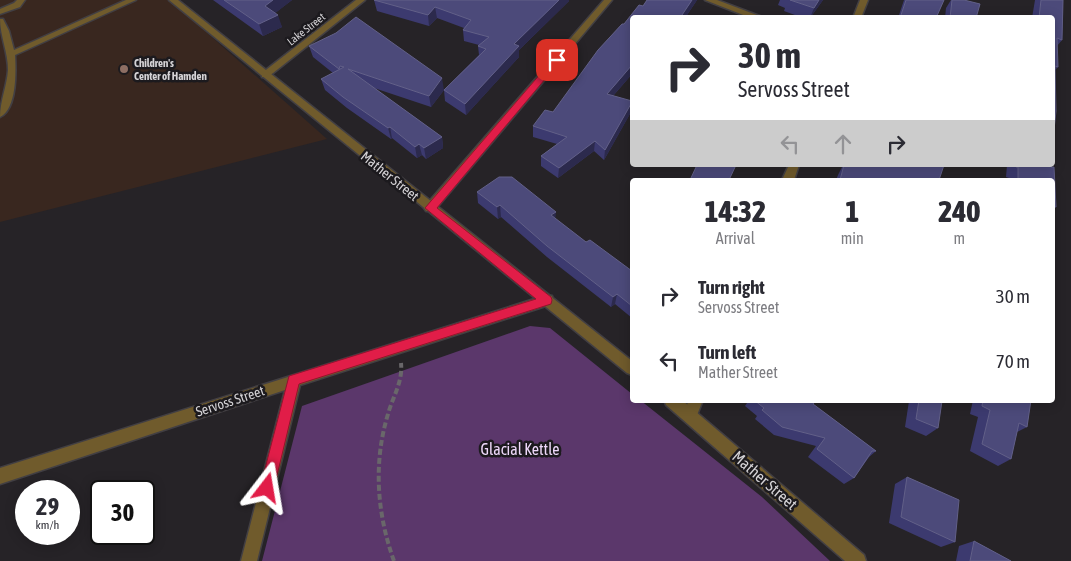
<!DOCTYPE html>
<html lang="en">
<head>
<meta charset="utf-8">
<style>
  body { margin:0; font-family:"Asap Condensed",sans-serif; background:#f7f7f7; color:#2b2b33; height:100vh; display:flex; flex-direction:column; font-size:19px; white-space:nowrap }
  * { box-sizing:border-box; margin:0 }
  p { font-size:16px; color:#7c7c81 }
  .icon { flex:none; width:28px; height:28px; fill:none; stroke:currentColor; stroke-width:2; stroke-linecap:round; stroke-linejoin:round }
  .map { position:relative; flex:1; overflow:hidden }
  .details { position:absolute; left:630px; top:178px; width:425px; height:225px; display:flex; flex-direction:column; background:#fff; border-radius:5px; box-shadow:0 2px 12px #0003 }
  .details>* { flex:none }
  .top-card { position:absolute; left:630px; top:15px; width:425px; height:152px; border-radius:5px; box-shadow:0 2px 12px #0003; background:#fff; color:#2b2b33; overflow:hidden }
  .speed { position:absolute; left:15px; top:480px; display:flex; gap:10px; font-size:25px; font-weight:700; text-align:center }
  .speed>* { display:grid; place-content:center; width:65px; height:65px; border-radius:50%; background:#fff; box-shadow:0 2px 12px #0003; line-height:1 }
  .speed small { font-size:12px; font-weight:400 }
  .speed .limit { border:2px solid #111; border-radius:8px; background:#fff; color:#111 }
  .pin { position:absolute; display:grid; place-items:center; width:42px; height:42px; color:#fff; margin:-21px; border-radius:10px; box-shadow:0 2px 8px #0006 }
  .me { position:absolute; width:55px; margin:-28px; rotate:14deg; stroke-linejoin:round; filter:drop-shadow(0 0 4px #0008) }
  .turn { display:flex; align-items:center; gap:18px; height:105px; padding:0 25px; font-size:22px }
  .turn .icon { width:65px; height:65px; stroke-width:2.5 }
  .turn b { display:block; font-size:35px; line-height:42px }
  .lanes { display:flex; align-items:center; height:48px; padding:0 25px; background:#0003; justify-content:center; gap:25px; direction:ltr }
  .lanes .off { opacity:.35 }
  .eta { display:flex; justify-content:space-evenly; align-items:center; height:85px; text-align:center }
  .eta b { font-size:30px; font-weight:800; line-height:35px }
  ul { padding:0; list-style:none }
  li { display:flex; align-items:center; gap:15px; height:65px; padding:0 25px }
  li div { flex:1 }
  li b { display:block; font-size:19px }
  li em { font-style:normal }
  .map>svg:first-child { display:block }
  .education { fill:#39271f }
  .green { fill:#5b376b }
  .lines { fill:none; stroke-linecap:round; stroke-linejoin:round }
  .service-casing { stroke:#423f43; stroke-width:3 }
  .minor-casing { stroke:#423f43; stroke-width:3 }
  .tertiary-casing { stroke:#423f43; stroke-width:3 }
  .path { stroke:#69676a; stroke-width:4; stroke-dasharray:6 3; stroke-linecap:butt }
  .service { fill:#705b2c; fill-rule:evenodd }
  .minor { fill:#705b2c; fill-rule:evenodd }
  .tertiary { fill:#705b2c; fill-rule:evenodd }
  .wall { fill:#3c3a6f }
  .shaded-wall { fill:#2c2a4d }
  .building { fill:#4c4a7a; stroke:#626088 }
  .route { fill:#e11d48; stroke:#92132f }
  .education-dot { fill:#8d6e63; stroke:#1c1a1e; stroke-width:2 }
  .labels { text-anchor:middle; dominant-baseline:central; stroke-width:5; stroke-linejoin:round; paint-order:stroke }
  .far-street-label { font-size:11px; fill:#d5d3d6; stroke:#1c1a1e }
  .far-poi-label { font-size:11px; font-weight:bold; fill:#d5d3d6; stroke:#1c1a1e; text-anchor:start }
  .street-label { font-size:14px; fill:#d5d3d6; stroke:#1c1a1e }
  .near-park-label { font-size:16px; fill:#eed8fa; stroke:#1c1a1e }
  .near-street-label { font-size:16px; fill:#d5d3d6; stroke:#1c1a1e }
</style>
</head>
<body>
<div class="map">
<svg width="1071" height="561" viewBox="0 0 1071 561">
  <rect width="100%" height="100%" fill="#262327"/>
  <path class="education" d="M0,0H170L327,139L0,222Z"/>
  <path class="green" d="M530,326L550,328L632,394V400H640L762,497L830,561H262L302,406Z"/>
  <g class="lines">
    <g class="service-casing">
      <g id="service">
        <path d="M17,0H25L20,7L0,14V9L14,3Z"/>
        <path d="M126,0H136L15,55C16,71 17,109 0,117C0,101 7,86 8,70C8,52 0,36 0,19H3L9,31L14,50Z"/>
      </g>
    </g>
    <g class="minor-casing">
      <g id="minor">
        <path d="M356,0H365L268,77H262V73Z"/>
        <path d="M604,0H612L434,211H426L424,208L426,205Z"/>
        <path d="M705,0H717L765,18H751Z"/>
        <path d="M860,0H868L861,18H853Z"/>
        <path d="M789,165H799L794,180H782Z"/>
        <path d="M547,295L552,296L553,300L552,304L300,385L257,561H241L285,390L0,484V468Z"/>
        <path d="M689,400H703L695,420L690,422L685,420L683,415Z"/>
      </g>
    </g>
    <g class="tertiary-casing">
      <g id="tertiary">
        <path d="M169,0H178L632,361V375L627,373Z"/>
        <path d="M664,400H682L864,555L866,561H845L666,405Z"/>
      </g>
    </g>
    <path class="path" d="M394,561C377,514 373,463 388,414C393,396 403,382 401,363"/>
    <use href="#service" class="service"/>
    <use href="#minor" class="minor"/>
    <use href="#tertiary" class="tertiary"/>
  </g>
  <g class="wall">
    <path d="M213,0H292L275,13L282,27L263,36Z"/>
    <path d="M374,0L569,1L519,50V57L466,115L445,101L444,90L479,55L478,46L479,45L464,41L463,30L464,28L437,18L429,26L377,11Z"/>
    <path d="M647,0H697L685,18H632V74L613,96L631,112L604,160L594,151L558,178L541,166V156L557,144L533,137V126L553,112L624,24L643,6Z"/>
    <path d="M780,0H823L810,18H803L784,11L785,8L778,5Z"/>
    <path d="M904,0H944L936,18H898Z"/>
    <path d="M951,0H964L976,18H945L946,8Z"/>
    <path d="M1035,0H1063L1062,40L1057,46L1058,67L1055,70L1052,18H1032Z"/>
    <path d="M309,46L444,90L431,107L374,88L442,137L443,148L426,159L422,155L417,158L392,138L391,139L347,108L325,90L321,79L333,73L313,57Z"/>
    <path d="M843,165H944L939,180H836L838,175Z"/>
    <path d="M1007,165H1051L1056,207L1052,210V180H1008L1009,178L1006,177Z"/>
    <path d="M477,192L555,219L586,242L632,271V318L615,304L611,307L547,257L501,217L498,219L478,203Z"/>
    <path d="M749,400H816L813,404L876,451L869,457L854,478L844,484L808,457L816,446L774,435L755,419L757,416L745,406Z"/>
    <path d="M911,400H939L938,428L926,436L905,427L909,401Z"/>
    <path d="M973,400H1031L1027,427L1017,432L1011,459L998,466L970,451L978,417L970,414Z"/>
    <path d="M907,477L955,542L941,547L889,523L895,484Z"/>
    <path d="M974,541L1011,561H956L959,546Z"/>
  </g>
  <g class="shaded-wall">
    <path d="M273,0H292L269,18L265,6Z"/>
    <path d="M559,0H569V1L519,50V57L466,115L465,104L514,44Z"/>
    <path d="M692,0H697L685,18H680Z"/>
    <path d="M819,0H823L810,18L814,8Z"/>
    <path d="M435,7L437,18L429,26L428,15Z"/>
    <path d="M278,15L282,27L263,36L259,24Z"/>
    <path d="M632,65V74L606,104L607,94Z"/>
    <path d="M442,78L444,90L431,107L429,96Z"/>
    <path d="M632,102L631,112L604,160L605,150Z"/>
    <path d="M390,127L392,138L391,139L388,128Z"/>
    <path d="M442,137L443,148L426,159L424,148Z"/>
    <path d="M595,141L594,151L558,178L559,168Z"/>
    <path d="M419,144L422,155L417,158L415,147Z"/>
    <path d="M500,205L501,217L498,219L497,207Z"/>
    <path d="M556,212L555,223L551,215Z"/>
    <path d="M617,294L615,304L611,307L613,297Z"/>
  </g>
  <g class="building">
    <path d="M224,0H273L265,6L278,15L259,24Z"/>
    <path d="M374,0H559L514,44L519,46L465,104L444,90L486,49L478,46L489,37L463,30L471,20L435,7L428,15Z"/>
    <path d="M647,0H692L680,18H632V65L607,94L632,101V102L605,150L595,141L559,168L541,156L567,137L533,126L545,110L553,112L598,50L622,24H624L639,5L643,6Z"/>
    <path d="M790,0H819L814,8Z"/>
    <path d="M906,0H944L936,18H900Z"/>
    <path d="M952,0H964L980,4L976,18H950Z"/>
    <path d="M1041,0H1063L1062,40L1057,38L1058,67L1055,66L1056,111L1052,149V18H1039Z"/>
    <path d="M356,17L442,78L429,96L348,69L442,137L424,148L419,144L415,147L390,127L388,128L343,97L321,79L344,67L340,66L339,69L309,46L336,33Z"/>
    <path d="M697,165H736L729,180H690Z"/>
    <path d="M844,165L848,166L944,165L939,180H840Z"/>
    <path d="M1016,165H1051V167H1054L1056,207L1052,206V180H1018V167H1016Z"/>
    <path d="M499,177H512L556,212L551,215L586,242L590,240L632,271V306L617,294L613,297L547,246L500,205L497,207L477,192Z"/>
    <path d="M754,400H816L813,404L876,451H872L854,478L817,449L825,438L782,427L762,410L764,408Z"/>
    <path d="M919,400H939L942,401L938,428L916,419Z"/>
    <path d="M983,400H1031L1027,427L1019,423L1011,459L982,444L990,410L982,406Z"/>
    <path d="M907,477L959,500L955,542L901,517Z"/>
    <path d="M974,541L1011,561H970Z"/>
  </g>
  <path class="route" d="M554,58L561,60L437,208L551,297L552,300L551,304L299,384L274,488L272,494L267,496L262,494L260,488L289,376L536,299L425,208Z"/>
  <circle class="education-dot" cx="124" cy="69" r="5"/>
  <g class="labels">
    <g class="far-street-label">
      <text transform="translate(306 29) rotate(-38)">Lake Street</text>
    </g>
    <g class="far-poi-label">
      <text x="134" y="63">Children's<tspan x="134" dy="13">Center of Hamden</tspan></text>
    </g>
    <g class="street-label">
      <text transform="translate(390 176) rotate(39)">Mather Street</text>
      <text transform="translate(230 401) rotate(-18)">Servoss Street</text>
    </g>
    <g class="near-park-label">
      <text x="520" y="449">Glacial Kettle</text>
    </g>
    <g class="near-street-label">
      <text transform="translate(765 480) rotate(41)">Mather Street</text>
    </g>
  </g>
</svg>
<div class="speed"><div>29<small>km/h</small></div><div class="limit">30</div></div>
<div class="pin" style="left:557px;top:60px;background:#d93025"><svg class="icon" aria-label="arrive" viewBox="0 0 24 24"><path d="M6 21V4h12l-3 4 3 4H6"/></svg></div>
<svg class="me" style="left:267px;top:488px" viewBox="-20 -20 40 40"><path d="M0-17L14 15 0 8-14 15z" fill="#e11d48" stroke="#fff" stroke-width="4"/></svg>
<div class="top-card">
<div class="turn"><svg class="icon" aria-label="right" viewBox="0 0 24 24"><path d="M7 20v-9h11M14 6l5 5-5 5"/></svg><div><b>30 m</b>Servoss Street</div></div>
<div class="lanes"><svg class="icon off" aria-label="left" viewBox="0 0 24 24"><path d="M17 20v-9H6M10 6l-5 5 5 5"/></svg><svg class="icon off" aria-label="ahead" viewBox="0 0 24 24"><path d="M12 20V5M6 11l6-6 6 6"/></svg><svg class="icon" aria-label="right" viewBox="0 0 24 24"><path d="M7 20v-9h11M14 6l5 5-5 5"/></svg></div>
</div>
<section class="details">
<div class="eta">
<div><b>14:32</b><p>Arrival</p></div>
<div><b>1</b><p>min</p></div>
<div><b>240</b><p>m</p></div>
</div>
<ul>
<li><svg class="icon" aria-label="right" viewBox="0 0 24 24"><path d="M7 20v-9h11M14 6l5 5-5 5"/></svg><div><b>Turn right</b><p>Servoss Street</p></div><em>30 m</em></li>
<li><svg class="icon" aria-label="left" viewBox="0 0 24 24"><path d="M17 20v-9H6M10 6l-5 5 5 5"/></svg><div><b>Turn left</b><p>Mather Street</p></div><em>70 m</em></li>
</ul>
</section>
</div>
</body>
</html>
